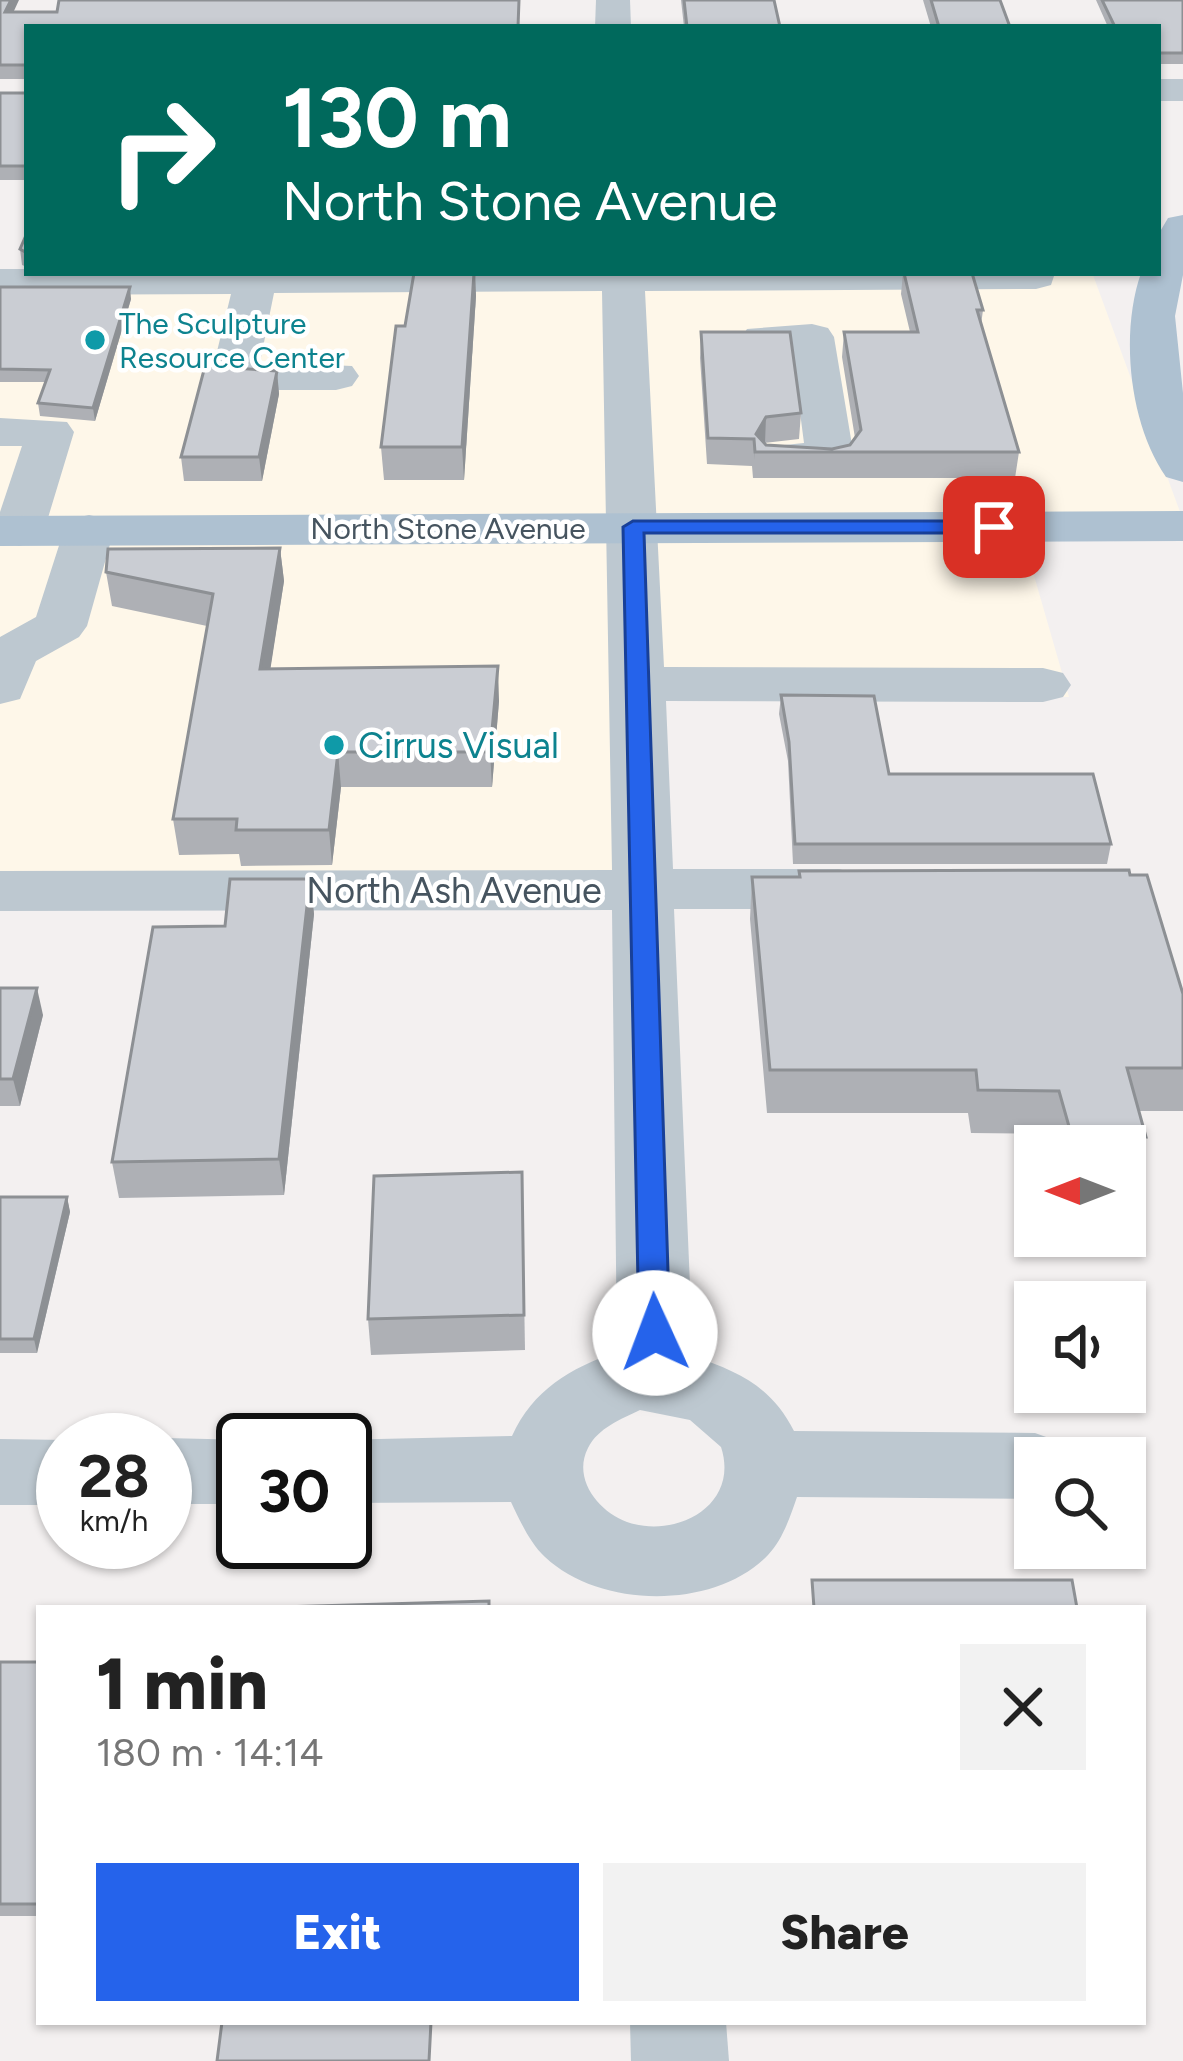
<!DOCTYPE html>
<html lang="en">
<head>
<meta charset="utf-8">
<style>
  body { margin:0; font-family:Figtree,sans-serif; background:#f2f2f2; color:#222; height:100vh; display:flex; flex-direction:column; font-size:45px; white-space:nowrap }
  * { box-sizing:border-box; margin:0 }
  p { font-size:39px; color:#767676 }
  .icon { flex:none; width:66px; height:66px; fill:none; stroke:currentColor; stroke-width:2; stroke-linecap:round; stroke-linejoin:round }
  .map { position:relative; flex:1; overflow:hidden }
  .details { position:absolute; left:36px; top:1605px; width:1110px; height:420px; display:flex; flex-direction:column; background:#fff; border-radius:0px; box-shadow:0 3px 9px #0004 }
  .details>* { flex:none }
  .banner { position:absolute; left:24px; top:24px; width:1137px; height:252px; border-radius:0px; box-shadow:0 3px 9px #0004; background:#00695c; color:#fff; overflow:hidden }
  .needle { width:78px; rotate:270deg }
  .tools { position:absolute; left:1014px; top:1125px; display:grid; gap:24px }
  .tools a { display:grid; place-items:center; width:132px; height:132px; border-radius:0px; background:#fff; box-shadow:0 3px 9px #0004; font-size:60px }
  .speed { position:absolute; left:36px; top:1413px; display:flex; gap:24px; font-size:60px; font-weight:700; text-align:center }
  .speed>* { display:grid; place-content:center; width:156px; height:156px; border-radius:50%; background:#fff; box-shadow:0 3px 9px #0004; line-height:1 }
  .speed small { font-size:30px; font-weight:400 }
  .speed .limit { border:6px solid #111; border-radius:18px; background:#fff; color:#111 }
  .pin { position:absolute; display:grid; place-items:center; width:102px; height:102px; color:#fff; margin:-51px; border-radius:24px; box-shadow:0 6px 18px #0006 }
  .me { position:absolute; width:132px; margin:-66px; rotate:358deg; stroke-linejoin:round; filter:drop-shadow(0 0 9px #0008) }
  .turn { display:flex; align-items:center; gap:42px; height:252px; padding:0 60px; font-size:54px }
  .turn .icon { width:156px; height:156px; stroke-width:2.5 }
  .turn b { display:block; font-size:84px; line-height:102px }
  .round { display:grid; place-items:center; flex:none; width:126px; height:126px; border-radius:0px; background:#f2f2f2 }
  .head { display:flex; align-items:center; justify-content:space-between; height:204px; padding:0 60px }
  h1 { font-size:72px; font-weight:800; line-height:90px }
  .cta { display:flex; gap:24px; margin-top:auto; padding:24px 60px }
  .cta a { flex:1; height:138px; border-radius:0px; background:#2563eb; color:#fff; font-size:48px; font-weight:800; line-height:138px; text-align:center }
  .cta a+a { background:#f2f2f2; color:#222 }
  .map>svg:first-child { display:block }
  .commercial { fill:#fef7e9 }
  .lines { fill:none; stroke-linecap:round; stroke-linejoin:round }
  .minor { fill:#bdc8d0; fill-rule:evenodd }
  .major { fill:#aec1d1; fill-rule:evenodd }
  .wall { fill:#aeb0b5 }
  .shaded-wall { fill:#8d9094 }
  .building { fill:#cacdd3; stroke:#8d9094; stroke-width:3 }
  .route { fill:#2563eb; stroke:#184099; stroke-width:3 }
  .culture-dot { fill:#0f9aa8; stroke:#fff; stroke-width:4.5 }
  .labels { text-anchor:middle; dominant-baseline:central; stroke-width:9; stroke-linejoin:round; paint-order:stroke }
  .far-culture-label { font-size:30px; fill:#0d838f; stroke:#fff; text-anchor:start }
  .far-street-label { font-size:30px; fill:#46545f; stroke:#fff }
  .culture-label { font-size:36px; fill:#0d838f; stroke:#fff; text-anchor:start }
  .street-label { font-size:36px; fill:#46545f; stroke:#fff }
</style>
</head>
<body>
<div class="map">
<svg width="1183" height="2061" viewBox="0 0 1183 2061">
  <rect width="100%" height="100%" fill="#f3f0f0"/>
  <path class="commercial" d="M1093,275L1183,520L1020,527L1069,697L641,699L639,890L0,891V282Z"/>
  <g class="lines">
    <g class="minor">
      <path d="M596,0H630L631,27H595Z"/>
      <rect x="1158" y="79" width="25" height="22"/>
      <path d="M0,269H27V273H1055L1051,285L1036,289L645,291L664,667L1043,668L1063,673L1071,685L1063,697L1043,702L666,701L673,869H839L861,875L870,889L861,903L839,909H674L693,1356C739,1372 771,1386 794,1431L1035,1433L1063,1443L1071,1458H1035V1499L797,1497C790,1517 783,1539 768,1555C715,1610 600,1609 545,1557C530,1543 520,1521 511,1502L345,1503V1440H335L512,1436C533,1390 570,1368 617,1352L612,910L0,911V871L612,870L602,291L274,293L260,362L352,366L359,376L352,386L336,390H234L218,386L211,376L231,294L0,295ZM640,1410L690,1420L721,1447C740,1505 677,1539 627,1522C599,1512 572,1479 588,1448C598,1428 621,1419 640,1410Z"/>
      <path d="M812,324L828,328L834,337L854,457L847,467L830,471L765,467L758,457L765,447L804,443L792,351L747,347L741,338L747,329Z"/>
      <path d="M0,418L67,422L74,432L44,531L37,542L19,546L0,540V512L22,446H0Z"/>
      <path d="M89,515L107,519L114,530L87,626L79,637L36,661L20,699L0,704V637L36,617L64,530L71,519Z"/>
      <path d="M165,1438L250,1440H243V1504H165V1440H158Z"/>
      <path d="M0,1439L67,1440H63V1505H0Z"/>
      <path d="M630,2022H726L729,2061H631Z"/>
    </g>
    <g class="major">
      <path d="M1183,215V275L1175,316L1183,393V482L1166,477C1129,424 1120,333 1141,273H1158V235L1168,218Z"/>
      <path d="M1183,511V541L0,546V516Z"/>
    </g>
  </g>
  <g class="wall">
    <path d="M0,0L27,27V79H0Z"/>
    <path d="M681,0H774L780,27H684Z"/>
    <path d="M923,0H1000L1010,27H931Z"/>
    <path d="M1096,0H1183V64H1158V27H1108Z"/>
    <rect x="0" y="93" width="27" height="87"/>
    <path d="M27,233V267L22,265L20,249Z"/>
    <path d="M475,273L476,296L464,480H384L381,447L405,326Z"/>
    <path d="M903,273H972L983,310L981,325L1019,452L1015,478H753L752,466L707,464L700,358L701,332L801,413L799,439L764,443L766,445L832,449L850,445L855,438L842,357L844,332H910L901,294Z"/>
    <path d="M0,287L131,299L95,421L40,416L38,403L45,382H0Z"/>
    <path d="M277,371L279,394L262,481H184L181,457Z"/>
    <path d="M280,548L284,581L270,669L499,701L492,787H341L332,865L241,866L239,854L179,855L173,819L207,626L112,606L106,572Z"/>
    <path d="M781,695L889,774L1111,844L1107,864H793L788,761L779,714Z"/>
    <path d="M752,877L1183,994V1111H1139L1146,1137L1136,1179H1125V1146H1053L1050,1134L971,1133L968,1113H767L750,919Z"/>
    <path d="M310,879L314,914L284,1195L119,1198L112,1162L225,926Z"/>
    <path d="M0,988L43,1015L20,1106H0Z"/>
    <path d="M522,1172L525,1350L371,1355L368,1319Z"/>
    <path d="M0,1197H67L70,1212L37,1353H0Z"/>
    <rect x="0" y="1662" width="39" height="254"/>
  </g>
  <g class="shaded-wall">
    <path d="M11,0H19L7,26L5,12Z"/>
    <path d="M475,273L476,296L464,480L462,447Z"/>
    <path d="M130,287L131,299L95,421L93,408Z"/>
    <path d="M277,371L279,394L262,481L259,457Z"/>
    <path d="M766,417L765,443L755,452L754,460L756,434Z"/>
    <path d="M280,548L284,581L265,704L260,669Z"/>
    <path d="M498,666L499,701L492,787L490,752Z"/>
    <path d="M338,752L341,787L332,865L329,830Z"/>
    <path d="M310,879L314,914L284,1195L279,1159Z"/>
    <path d="M37,988L43,1015L20,1106L13,1079Z"/>
    <path d="M67,1197L70,1212L37,1353L34,1339Z"/>
  </g>
  <g class="building">
    <path d="M0,0H11L5,12H57L59,0H519L518,27H27V65H0Z"/>
    <path d="M684,0H774L780,27H687Z"/>
    <path d="M931,0H1000L1010,27H939Z"/>
    <path d="M1102,0H1183V53H1158V27H1115Z"/>
    <rect x="0" y="93" width="27" height="73"/>
    <path d="M27,233V253L20,249Z"/>
    <path d="M414,273H474L462,447H381L396,326H405Z"/>
    <path d="M904,273H972L983,310H977L1019,452H755L754,439L708,438L701,332H790L801,413L766,417L756,434L766,445L832,449L850,445L861,430L844,332H918Z"/>
    <path d="M0,287H130L93,408L38,403L50,370L0,369Z"/>
    <path d="M205,366L277,371L259,457H181Z"/>
    <path d="M280,548L260,669L498,666L490,752H338L329,830H236L237,819H173L213,594L106,572L108,549Z"/>
    <path d="M781,695L874,696L889,774H1093L1111,844H795L789,742Z"/>
    <path d="M1129,870L1130,875H1147L1183,994V1068H1127L1146,1137H1072L1059,1091L978,1090L976,1070H770L752,877H800L799,871Z"/>
    <path d="M230,879H310L279,1159L112,1162L153,927L225,926Z"/>
    <path d="M0,988H37L13,1079H0Z"/>
    <path d="M522,1172L524,1315L368,1319L374,1176Z"/>
    <path d="M0,1197H67L34,1339H0Z"/>
    <path d="M812,1580H1072L1077,1608H814Z"/>
    <path d="M489,1601V1608H279L280,1607Z"/>
    <rect x="0" y="1662" width="39" height="242"/>
    <path d="M222,2022H431L429,2061H217Z"/>
  </g>
  <path class="route" d="M633,521H994L1004,527L994,533H644L670,1333L666,1342L655,1346L644,1342L639,1333L623,527Z"/>
  <g class="culture-dot">
    <circle cx="95" cy="340" r="12"/>
    <circle cx="334" cy="745" r="12"/>
  </g>
  <g class="labels">
    <g class="far-culture-label">
      <text x="119" y="323">The Sculpture<tspan x="119" dy="34">Resource Center</tspan></text>
    </g>
    <g class="far-street-label">
      <text x="448" y="528">North Stone Avenue</text>
    </g>
    <g class="culture-label">
      <text x="358" y="745">Cirrus Visual</text>
    </g>
    <g class="street-label">
      <text x="454" y="890">North Ash Avenue</text>
    </g>
  </g>
</svg>
<div class="tools">
<a><svg class="needle" viewBox="-14 -14 28 28"><path d="M0-13l5 13h-10z" fill="#e53935"/><path d="M0 13l5-13h-10z" fill="#767676"/></svg></a>
<a><svg class="icon" aria-label="sound" viewBox="0 0 24 24"><path d="M4 9h4l5-4v14l-5-4H4zM17 9q2 3 0 6"/></svg></a>
<a><svg class="icon" aria-label="search" viewBox="0 0 24 24"><circle cx="10" cy="10" r="6"/><path d="M15 15l6 6"/></svg></a>
</div>
<div class="speed"><div>28<small>km/h</small></div><div class="limit">30</div></div>
<div class="pin" style="left:994px;top:527px;background:#d93025"><svg class="icon" aria-label="arrive" viewBox="0 0 24 24"><path d="M6 21V4h12l-3 4 3 4H6"/></svg></div>
<svg class="me" style="left:655px;top:1333px" viewBox="-20 -20 40 40"><circle r="19" fill="#fff"/><path d="M0-13L10 11 0 6-10 11z" fill="#2563eb"/></svg>
<div class="banner">
<div class="turn"><svg class="icon" aria-label="right" viewBox="0 0 24 24"><path d="M7 20v-9h11M14 6l5 5-5 5"/></svg><div><b>130 m</b>North Stone Avenue</div></div>
</div>
<section class="details">
<div class="head"><div><h1>1 min</h1><p>180 m · 14:14</p></div><a class="round"><svg class="icon" aria-label="close" viewBox="0 0 24 24"><path d="M6 6l12 12M18 6L6 18"/></svg></a></div>
<div class="cta"><a>Exit</a><a>Share</a></div>
</section>
</div>
</body>
</html>
